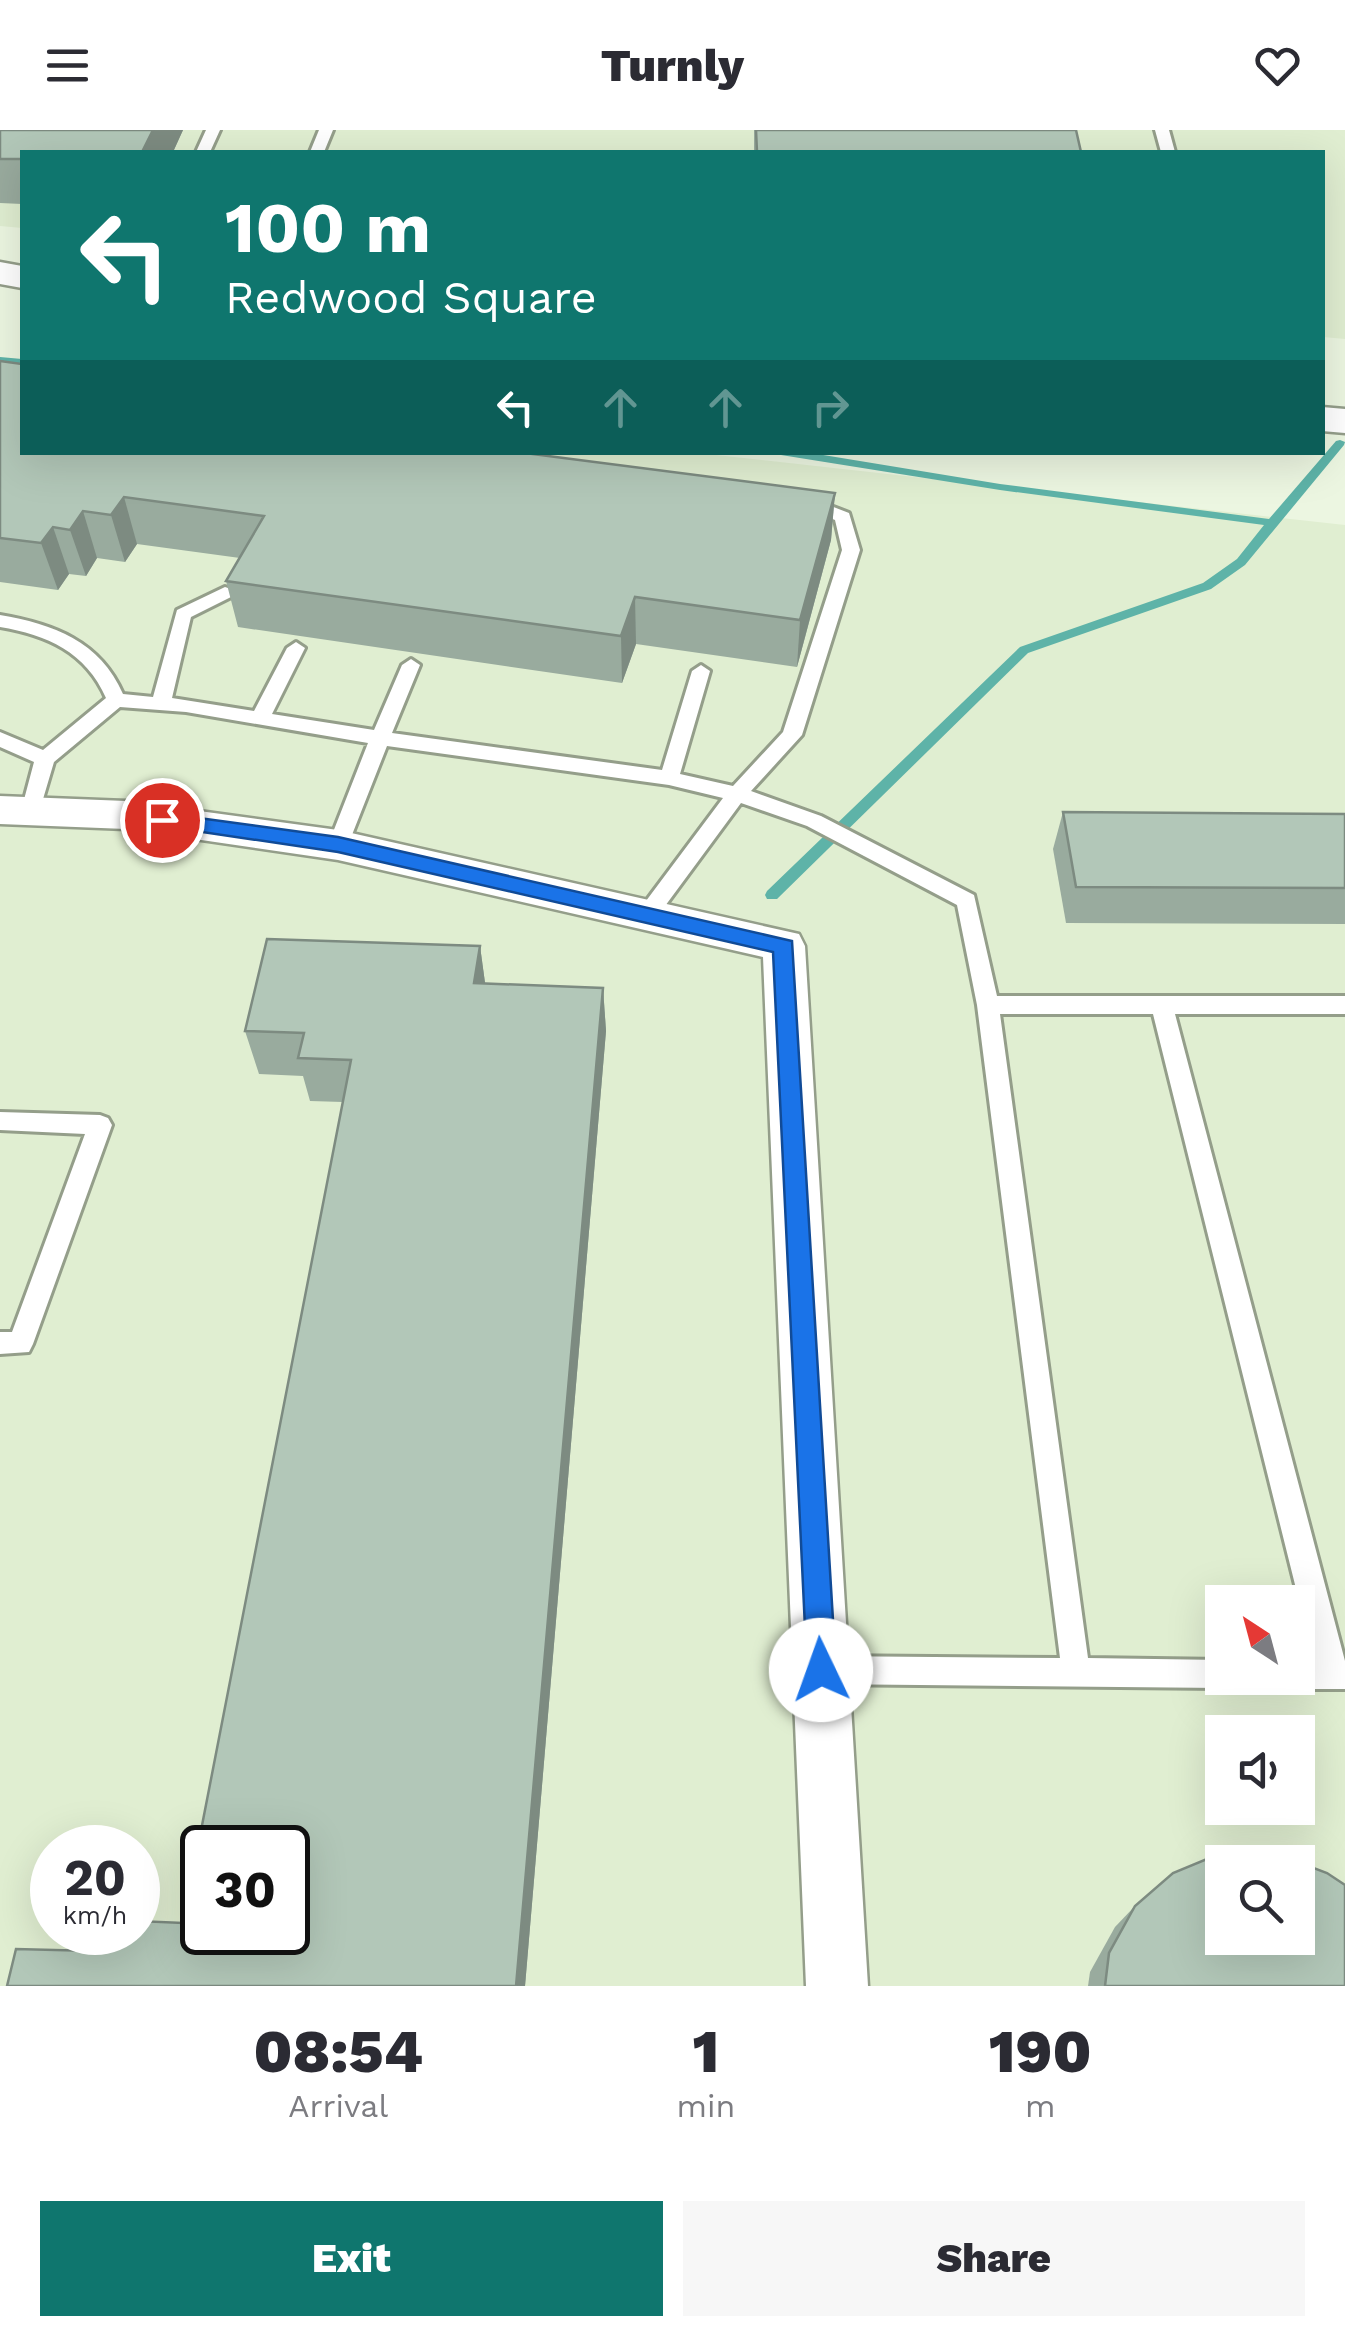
<!DOCTYPE html>
<html lang="en">
<head>
<meta charset="utf-8">
<style>
  body { margin:0; font-family:"Work Sans",sans-serif; background:#f7f7f7; color:#2b2b33; height:100vh; display:flex; flex-direction:column; font-size:38px; white-space:nowrap }
  * { box-sizing:border-box; margin:0 }
  p { font-size:32px; color:#7c7c81 }
  .icon { flex:none; width:55px; height:55px; fill:none; stroke:currentColor; stroke-width:2; stroke-linecap:round; stroke-linejoin:round }
  .map { position:relative; height:1856px; overflow:hidden }
  .details { display:flex; flex-direction:column; background:#fff; flex:1 }
  .details>* { flex:none }
  .banner { position:absolute; left:20px; top:20px; width:1305px; height:305px; border-radius:0px; box-shadow:0 10px 40px #0002; background:#0f766e; color:#fff; overflow:hidden }
  .needle { width:65px; rotate:324deg }
  .tools { position:absolute; left:1205px; top:1455px; display:grid; gap:20px }
  .tools a { display:grid; place-items:center; width:110px; height:110px; border-radius:0px; background:#fff; box-shadow:0 10px 40px #0002; font-size:50px }
  .speed { position:absolute; left:30px; top:1695px; display:flex; gap:20px; font-size:50px; font-weight:700; text-align:center }
  .speed>* { display:grid; place-content:center; width:130px; height:130px; border-radius:50%; background:#fff; box-shadow:0 10px 40px #0002; line-height:1 }
  .speed small { font-size:25px; font-weight:400 }
  .speed .limit { border:5px solid #111; border-radius:15px; background:#fff; color:#111 }
  .pin { position:absolute; display:grid; place-items:center; width:85px; height:85px; color:#fff; margin:-42px; border:5px solid #fff; border-radius:50%; box-shadow:0 2px 10px #0007 }
  .me { position:absolute; width:110px; margin:-55px; rotate:357deg; stroke-linejoin:round; filter:drop-shadow(0 0 8px #0008) }
  .turn { display:flex; align-items:center; gap:35px; height:210px; padding:0 40px; font-size:45px }
  .turn .icon { width:130px; height:130px; stroke-width:2.5 }
  .turn b { display:block; font-size:70px; line-height:85px }
  .lanes { display:flex; align-items:center; height:95px; padding:0 40px; background:#0003; justify-content:center; gap:50px; direction:ltr }
  .lanes .off { opacity:.35 }
  .eta { display:flex; justify-content:space-evenly; align-items:center; height:170px; text-align:center }
  .eta b { font-size:60px; font-weight:800; line-height:70px }
  .primary-button { display:flex; gap:20px; margin-top:auto; padding:20px 40px }
  .primary-button a { flex:1; height:115px; border-radius:0px; background:#0f766e; color:#fff; font-size:40px; font-weight:800; line-height:115px; text-align:center }
  .primary-button a+a { background:#f7f7f7; color:#2b2b33 }
  header { display:flex; justify-content:space-between; align-items:center; height:130px; padding:0 40px; background:#fff; font-size:45px; font-weight:800 }
  .map>svg:first-child { display:block }
  .built { fill:#e0eed1; fill-rule:evenodd }
  .lines { fill:none; stroke-linecap:round; stroke-linejoin:round }
  .stream { fill:#5eb3a8; fill-rule:evenodd }
  .lane-casing { stroke:#949e8a; stroke-width:6 }
  .street-casing { stroke:#949e8a; stroke-width:5 }
  .secondary-casing { stroke:#949e8a; stroke-width:5 }
  .lane { fill:#fff; fill-rule:evenodd }
  .street { fill:#fff; fill-rule:evenodd }
  .secondary { fill:#fff; fill-rule:evenodd }
  .wall { fill:#99ab9e }
  .shaded-wall { fill:#7d8b81 }
  .building { fill:#b2c7b8; stroke:#7d8b81; stroke-width:2.5; fill-rule:evenodd }
  .route { fill:#1a73e8; stroke:#114b97; stroke-width:2.5 }
</style>
</head>
<body>
<header><svg class="icon" aria-label="menu" viewBox="0 0 24 24"><path d="M4 6h16M4 12h16M4 18h16"/></svg>Turnly<svg class="icon" aria-label="heart" viewBox="0 0 24 24"><path d="M12 20l-8-8c-3-5 5-10 8-4 3-6 11-1 8 4z"/></svg></header>
<div class="map">
<svg width="1345" height="1856" viewBox="0 0 1345 1856">
  <rect width="100%" height="100%" fill="#ecf6e1"/>
  <g class="built">
    <path d="M0,0H1345V209L1323,207L1322,22H22V98L0,96Z"/>
    <path d="M0,252L22,322L698,323L1345,395V1856H0ZM1222,1472H1298V1548H1222ZM1222,1602H1298V1678H1222ZM52,1718H138V1802H52ZM202,1718H288V1802H202ZM1222,1732H1298V1808H1222Z"/>
  </g>
  <g class="lines">
    <g class="stream">
      <path d="M0,227L22,229V235L0,233Z"/>
      <path d="M1340,310L1345,312L1344,315L1245,435L1211,459L1028,523L777,769H767L765,765L767,761L1020,517L1203,453L1237,429L1264,395L1000,360L781,325L776,322H805L1000,354L1269,389L1336,311Z"/>
    </g>
    <g class="lane-casing">
      <g id="lane">
        <path d="M206,0H220L210,22H196Z"/>
        <path d="M319,0H333L324,22H310Z"/>
        <path d="M1155,0H1169L1175,22H1161Z"/>
        <path d="M805,366L849,383L860,420L802,605L751,661L821,686L974,765L997,866H1345V884H1175L1345,1531V1559H1298L1288,1555L1285,1548H1298V1531H1314L1153,884H1000L1088,1528L1222,1530V1548H1235L1232,1554L1222,1558L821,1554L811,1550L807,1540L811,1530L821,1526L1060,1528L977,875L957,775L807,696L741,673L654,791H640L636,785L640,779L723,668L669,655L387,616L348,715L338,722L328,715L368,613L186,582L120,577L54,632L38,686L31,688L21,681L34,632L0,617V602L43,620L106,568C86,522 47,505 0,497V485C53,494 100,511 123,564L153,567L177,480L225,457L231,459V467L191,487L172,568L254,581L287,518L296,512L305,518L272,584L374,600L402,535L411,529L420,535L392,603L662,640L692,541L701,535L710,541L680,644L733,656L783,602L842,420L835,390L799,375V367Z"/>
        <path d="M0,982L100,985L108,988L112,995L33,1214L29,1222L0,1224V1202H12L85,1004L0,1000Z"/>
      </g>
    </g>
    <g class="street-casing">
      <path id="street" d="M0,666L126,671L338,700L799,804L805,816L868,1856H806L763,827L338,730L126,699L0,694Z"/>
    </g>
    <g class="secondary-casing">
      <g id="secondary">
        <path d="M0,132L22,136V158L0,154Z"/>
        <path d="M1322,277L1345,279V303L1322,301Z"/>
      </g>
    </g>
    <use href="#lane" class="lane"/>
    <use href="#street" class="street"/>
    <use href="#secondary" class="secondary"/>
  </g>
  <g class="wall">
    <path d="M0,0H183L173,22H22V74L0,73Z"/>
    <path d="M754,0H1076L1081,22H754Z"/>
    <path d="M0,231L22,322L835,363L831,410L797,537L636,514L622,553L238,497L226,451L240,428L137,414L125,432L97,428L86,446L69,444L58,460L0,452Z"/>
    <path d="M1063,682L1345,684V794L1066,793L1053,719Z"/>
    <path d="M480,816L485,853L603,858L606,901L525,1856H7L94,1821L183,1793L343,972L310,971L303,946L259,944L245,901Z"/>
    <path d="M1135,1776L1345,1856H1088L1090,1842L1115,1797Z"/>
  </g>
  <g class="shaded-wall">
    <path d="M153,0H183L173,22H142Z"/>
    <path d="M835,363L831,410L797,537L800,490Z"/>
    <path d="M124,367L137,414L125,432L111,385Z"/>
    <path d="M83,381L97,428L86,446L70,400Z"/>
    <path d="M53,397L69,444L58,460L41,413Z"/>
    <path d="M635,467L636,514L622,553L621,506Z"/>
    <path d="M480,816L486,860L474,853Z"/>
    <path d="M603,858L606,901L525,1856H516Z"/>
  </g>
  <g class="building">
    <path d="M0,0H153L142,22H22V29H0Z"/>
    <path d="M756,0H1076L1081,22H757Z"/>
    <path d="M0,231L22,234V322H517L835,363L800,490L635,467L621,506L226,451L264,386L124,367L111,385L83,381L70,400L53,397L41,413L0,408Z"/>
    <path d="M1063,682L1345,684V758L1076,757Z"/>
    <path d="M267,809L480,816L474,853L603,858L516,1856H7L16,1819L94,1821L98,1802H138V1791L183,1793L351,930L298,928L304,903L245,901ZM202,1718H288V1802H202Z"/>
    <path d="M1272,1723L1297,1732H1222V1808H1298V1732L1327,1743L1345,1755V1856H1105L1109,1823L1135,1776L1173,1743L1219,1724Z"/>
  </g>
  <path class="route" d="M162,683L338,707L792,811L836,1540L831,1550L821,1555L811,1550L807,1540L773,822L338,722L155,695V685Z"/>
</svg>
<div class="tools">
<a><svg class="needle" viewBox="-14 -14 28 28"><path d="M0-13l5 13h-10z" fill="#e53935"/><path d="M0 13l5-13h-10z" fill="#7c7c81"/></svg></a>
<a><svg class="icon" aria-label="sound" viewBox="0 0 24 24"><path d="M4 9h4l5-4v14l-5-4H4zM17 9q2 3 0 6"/></svg></a>
<a><svg class="icon" aria-label="search" viewBox="0 0 24 24"><circle cx="10" cy="10" r="6"/><path d="M15 15l6 6"/></svg></a>
</div>
<div class="speed"><div>20<small>km/h</small></div><div class="limit">30</div></div>
<div class="pin" style="left:162px;top:690px;background:#d93025"><svg class="icon" aria-label="arrive" viewBox="0 0 24 24"><path d="M6 21V4h12l-3 4 3 4H6"/></svg></div>
<svg class="me" style="left:821px;top:1540px" viewBox="-20 -20 40 40"><circle r="19" fill="#fff"/><path d="M0-13L10 11 0 6-10 11z" fill="#1a73e8"/></svg>
<div class="banner">
<div class="turn"><svg class="icon" aria-label="left" viewBox="0 0 24 24"><path d="M17 20v-9H6M10 6l-5 5 5 5"/></svg><div><b>100 m</b>Redwood Square</div></div>
<div class="lanes"><svg class="icon" aria-label="left" viewBox="0 0 24 24"><path d="M17 20v-9H6M10 6l-5 5 5 5"/></svg><svg class="icon off" aria-label="ahead" viewBox="0 0 24 24"><path d="M12 20V5M6 11l6-6 6 6"/></svg><svg class="icon off" aria-label="ahead" viewBox="0 0 24 24"><path d="M12 20V5M6 11l6-6 6 6"/></svg><svg class="icon off" aria-label="right" viewBox="0 0 24 24"><path d="M7 20v-9h11M14 6l5 5-5 5"/></svg></div>
</div>
</div>
<section class="details">
<div class="eta">
<div><b>08:54</b><p>Arrival</p></div>
<div><b>1</b><p>min</p></div>
<div><b>190</b><p>m</p></div>
</div>
<div class="primary-button"><a>Exit</a><a>Share</a></div>
</section>
</body>
</html>
